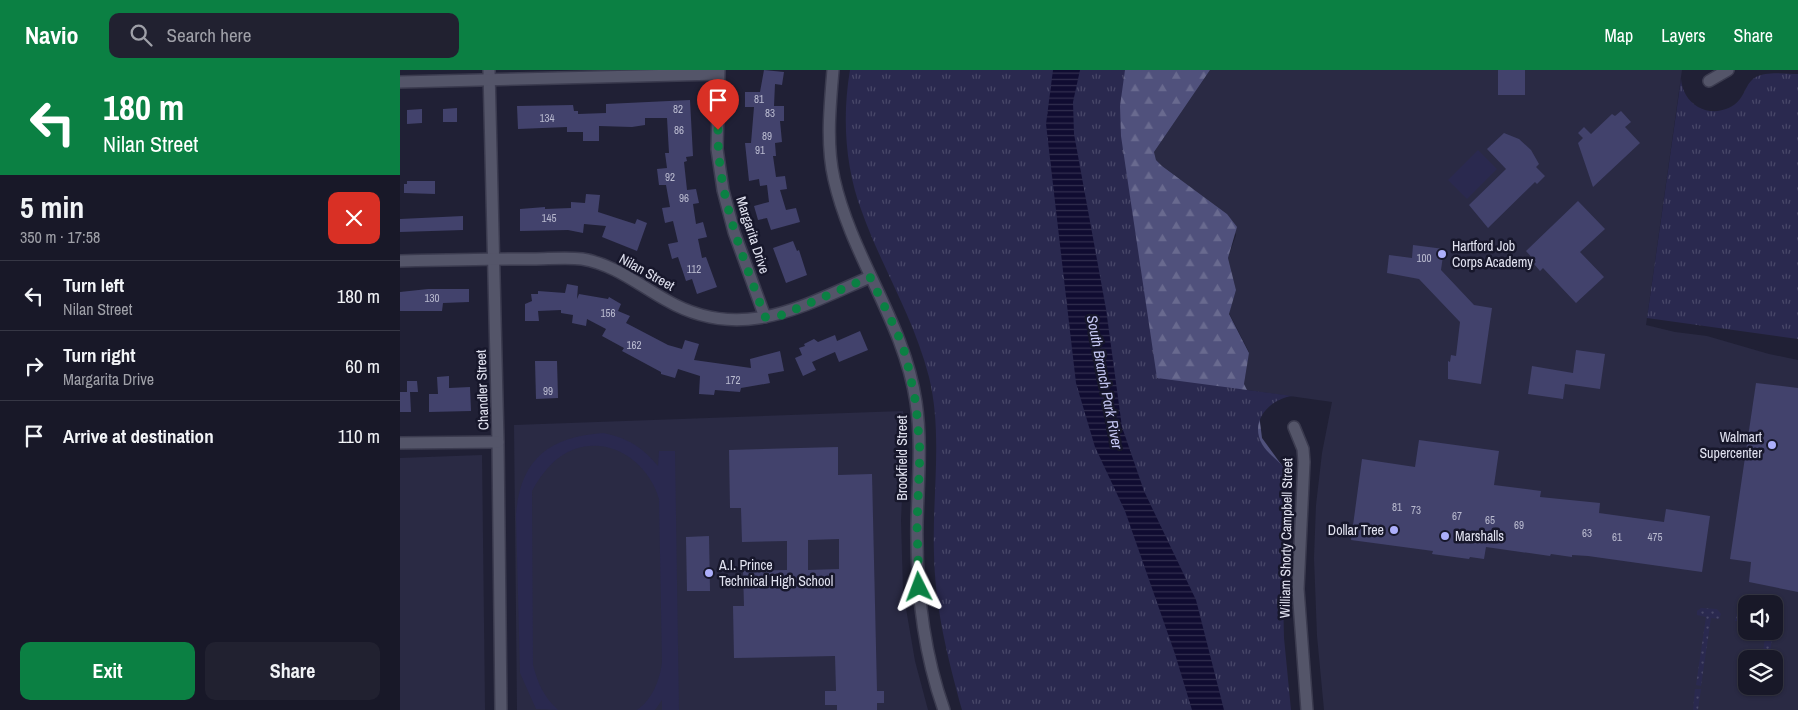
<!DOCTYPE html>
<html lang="en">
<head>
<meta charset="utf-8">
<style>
  body { margin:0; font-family:"Archivo Narrow",sans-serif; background:#212130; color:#f1f3f6; height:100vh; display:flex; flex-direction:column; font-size:19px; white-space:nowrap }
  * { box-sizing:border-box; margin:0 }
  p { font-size:16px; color:#9fa0a8 }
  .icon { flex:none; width:28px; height:28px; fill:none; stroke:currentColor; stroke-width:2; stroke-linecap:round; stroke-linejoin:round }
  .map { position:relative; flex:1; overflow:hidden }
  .sheet { display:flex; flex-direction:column; background:#181828; width:400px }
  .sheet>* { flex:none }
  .hud { background:#0b8043; color:#fff; overflow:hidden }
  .fabs { position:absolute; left:1338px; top:525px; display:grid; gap:10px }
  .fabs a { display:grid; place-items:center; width:45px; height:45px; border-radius:10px; background:#181828; box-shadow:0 1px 4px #0004,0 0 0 1px #363745; font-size:25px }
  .pin { position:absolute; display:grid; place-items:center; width:42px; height:42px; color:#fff; margin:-51px -21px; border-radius:50% 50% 50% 0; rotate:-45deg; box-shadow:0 0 5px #0007 }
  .pin .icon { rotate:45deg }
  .me { position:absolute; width:55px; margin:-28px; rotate:357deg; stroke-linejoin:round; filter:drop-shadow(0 0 4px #0008) }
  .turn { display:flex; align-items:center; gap:18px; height:105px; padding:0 20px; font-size:22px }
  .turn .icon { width:65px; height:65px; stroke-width:2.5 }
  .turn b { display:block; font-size:35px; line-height:42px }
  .round { display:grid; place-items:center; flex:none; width:52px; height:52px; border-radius:10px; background:#212130 }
  .head { display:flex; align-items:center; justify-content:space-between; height:85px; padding:0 20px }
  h1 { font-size:30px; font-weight:700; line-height:38px }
  .primary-button { display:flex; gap:10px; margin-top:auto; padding:10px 20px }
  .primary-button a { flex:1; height:58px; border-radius:10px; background:#0b8043; color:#fff; font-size:20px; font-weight:700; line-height:58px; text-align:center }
  .primary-button a+a { background:#212130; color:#f1f3f6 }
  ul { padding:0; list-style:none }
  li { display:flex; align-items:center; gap:15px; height:70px; padding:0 20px; border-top:1px solid #363745 }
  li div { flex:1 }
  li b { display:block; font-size:19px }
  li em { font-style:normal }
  header { display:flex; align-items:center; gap:30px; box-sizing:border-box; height:70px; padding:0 25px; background:#0b8043; color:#fff }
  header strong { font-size:24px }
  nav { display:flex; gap:28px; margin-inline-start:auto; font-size:18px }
  .search { width:350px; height:45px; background:#212130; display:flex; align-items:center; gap:12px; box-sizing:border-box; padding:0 18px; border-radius:10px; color:#9fa0a8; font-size:19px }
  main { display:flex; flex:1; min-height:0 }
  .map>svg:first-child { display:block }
  .built { fill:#2a2a44; fill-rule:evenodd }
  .grass { fill:url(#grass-dots) }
  .forest { fill:url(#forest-firs) }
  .park { fill:url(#park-tufts) }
  .pitch { fill:#2a294f }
  .water { fill:url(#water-rules) }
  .building { fill:#42426c; fill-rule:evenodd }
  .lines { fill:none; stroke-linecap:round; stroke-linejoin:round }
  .street-casing { stroke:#3b3b4f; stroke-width:14 }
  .street { stroke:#545569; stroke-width:11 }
  .route { stroke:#0b8043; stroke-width:9; stroke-dasharray:0 16.2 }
  .poi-dot { fill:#adaffb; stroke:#17172b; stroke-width:2 }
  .labels { text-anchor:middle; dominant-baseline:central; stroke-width:5; stroke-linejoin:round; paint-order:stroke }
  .number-label { font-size:11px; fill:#b9bacf }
  .street-label { font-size:14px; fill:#e1e2f0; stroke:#17172b }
  .poi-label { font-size:14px; fill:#e1e2f0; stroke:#17172b; text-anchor:start }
  .water-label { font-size:15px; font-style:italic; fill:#c5c7f3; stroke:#17172b }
</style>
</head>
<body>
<header>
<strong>Navio</strong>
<div class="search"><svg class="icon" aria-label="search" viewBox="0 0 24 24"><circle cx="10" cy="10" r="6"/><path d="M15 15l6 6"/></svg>Search here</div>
<nav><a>Map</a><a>Layers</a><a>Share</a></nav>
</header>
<main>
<section class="sheet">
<div class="hud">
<div class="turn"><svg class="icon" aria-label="left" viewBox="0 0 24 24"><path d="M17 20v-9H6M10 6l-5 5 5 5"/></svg><div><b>180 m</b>Nilan Street</div></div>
</div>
<div class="head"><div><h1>5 min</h1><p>350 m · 17:58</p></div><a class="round" style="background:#d93025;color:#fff"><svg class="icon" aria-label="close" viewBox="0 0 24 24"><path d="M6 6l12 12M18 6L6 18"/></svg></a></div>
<ul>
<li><svg class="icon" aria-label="left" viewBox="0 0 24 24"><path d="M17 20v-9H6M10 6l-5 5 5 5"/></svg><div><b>Turn left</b><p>Nilan Street</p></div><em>180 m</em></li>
<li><svg class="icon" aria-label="right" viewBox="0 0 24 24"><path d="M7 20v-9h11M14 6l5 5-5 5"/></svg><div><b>Turn right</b><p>Margarita Drive</p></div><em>60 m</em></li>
<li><svg class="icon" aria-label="arrive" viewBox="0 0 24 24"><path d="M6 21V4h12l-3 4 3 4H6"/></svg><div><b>Arrive at destination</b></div><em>110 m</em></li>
</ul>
<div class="primary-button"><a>Exit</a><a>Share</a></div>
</section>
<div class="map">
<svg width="1398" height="640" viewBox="0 0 1398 640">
  <defs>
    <pattern id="grass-dots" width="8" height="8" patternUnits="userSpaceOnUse" patternTransform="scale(1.25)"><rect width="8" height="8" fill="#2a294f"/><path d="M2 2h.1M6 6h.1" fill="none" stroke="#494869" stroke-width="1.8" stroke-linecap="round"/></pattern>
    <pattern id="forest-firs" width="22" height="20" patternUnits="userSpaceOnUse" patternTransform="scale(1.25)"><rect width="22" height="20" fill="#50517c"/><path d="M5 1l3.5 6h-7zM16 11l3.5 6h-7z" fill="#696a8f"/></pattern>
    <pattern id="park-tufts" width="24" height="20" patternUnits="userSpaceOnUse" patternTransform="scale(1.25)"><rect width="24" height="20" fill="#2a294f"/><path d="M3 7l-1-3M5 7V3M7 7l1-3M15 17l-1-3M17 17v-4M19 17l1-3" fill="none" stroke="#494869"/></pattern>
    <pattern id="water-rules" width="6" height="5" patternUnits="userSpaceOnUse" patternTransform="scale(1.25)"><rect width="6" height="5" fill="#100c31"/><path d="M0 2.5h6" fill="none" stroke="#322f4f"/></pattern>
  </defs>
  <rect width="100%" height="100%" fill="#202035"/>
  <g class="built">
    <path d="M810,0H1282L1246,255L1275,262L1307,266L1369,284L1398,290V640H924L917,566L914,488L916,435L922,383L932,332L847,320L844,314L849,282L829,243L836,220L828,188L836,165L827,144L762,96L756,90L754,82ZM1346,534H1374V561H1346ZM1346,589H1374V616H1346Z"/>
    <path d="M503,341L505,363L501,450L503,521L515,591L528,640H117L114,355Z"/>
    <path d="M82,385L85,640H0V388Z"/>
  </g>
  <g class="grass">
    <path d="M1301,538L1317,539L1321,544L1319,549L1311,548L1301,616L1296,615L1306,547L1297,545V541Z"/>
    <path d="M1337,543L1346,544V552L1335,551Z"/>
    <path d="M1366,561H1373L1369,589H1362Z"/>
    <path d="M1295,619H1301L1298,640H1293Z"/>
  </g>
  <path class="forest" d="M680,0H810L754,82L756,90L762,96L827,144L837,157L828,188L836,220L829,244L849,283L844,314L859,344L862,368L886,401L888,410L882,488L824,640Z"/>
  <g class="park">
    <path d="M450,0H725L720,36L721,66L757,308L892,326C870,329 849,351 862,374C869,386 880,390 886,401L882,488L884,568L891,640H562C548,589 535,538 534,484C532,425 543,364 529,307C514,248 482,198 462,142C445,97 442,47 450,0Z"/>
    <path d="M1398,4V269L1247,248L1281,9C1282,21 1288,31 1298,37C1312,45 1331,41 1340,29C1346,21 1347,12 1356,7C1367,1 1386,4 1398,4Z"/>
  </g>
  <g class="pitch">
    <path d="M1078,80L1097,99L1067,129L1048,110Z"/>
    <path d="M203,363C228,368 242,377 258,396L259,381H275L279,640H262V630L255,640H237C252,630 260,610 262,592L259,429C249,394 213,366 175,379C155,386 142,403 132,421L133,595C138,614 144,627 158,640L136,639L120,603L116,445C120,389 149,367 203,363Z"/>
  </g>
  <path class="water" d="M653,0H680L673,32L674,64L706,239L722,357L744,421L796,530L824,640H792L775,584L725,441L695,377L676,313L646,54Z"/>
  <g class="building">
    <path d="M364,0L384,2L382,15L375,14L374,36H384V51H380L382,72L375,73L376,86H373L376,107L385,106L387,119L380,120L386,140L396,138L400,152L371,160L367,148L358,150L354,136L369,132L367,115L360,116L359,109L349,111L345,73H351L354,37H345V22H360Z"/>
    <rect x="1098" y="0" width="27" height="25"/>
    <path d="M290,30L293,86L286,87L287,91L284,92L287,120L296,119L299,133L293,134L296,154L303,152L307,167L298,169L302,188L306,187L317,217L297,224L292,209L286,211L278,187L272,189L268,174L278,172L273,151L265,153L262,138L270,137L266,115H259L257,99L267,98L265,83H269L267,48H245V55L232,57L199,56V71H183V62H167V57L118,59L117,36L173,35L174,41H178V44L206,43V34Z"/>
    <path d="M57,38V52H43V39Z"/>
    <path d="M22,39V53L7,54V40Z"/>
    <path d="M1221,41L1231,52L1225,57L1240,73L1193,117L1178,73L1183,68L1178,63L1184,57L1191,64L1212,44L1215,46Z"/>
    <path d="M1104,63L1119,69L1131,80L1139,94L1136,97L1145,106L1137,114L1135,112L1088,158L1069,135L1106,99L1087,79Z"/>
    <path d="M7,111H35V124L4,123V114H7Z"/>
    <path d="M186,124L200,125L198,142L235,154L237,149L247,153L237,181L202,167L206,156L184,154L183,163L168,160L120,161V139L145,137V139L171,138V132L185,133Z"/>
    <path d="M1178,131L1205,159L1180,182L1204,207L1176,233L1143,198L1140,201L1134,194L1136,192L1126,181Z"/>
    <path d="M63,146V160L0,162V149Z"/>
    <path d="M393,171L397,181L399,180L407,205L386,213L373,178Z"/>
    <path d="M1013,175L1044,179L1041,200L1074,235L1092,238L1081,314L1048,309V291L1050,292L1051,285L1056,286L1060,252L1019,209L987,203L989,185L1012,188Z"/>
    <path d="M167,214L178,216L177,229L179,224L208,229L209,227L221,234L218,241L230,246L226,253L268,275L282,279L285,270L299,274L294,290L351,298L350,289L380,281L384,301L368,304L370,313L341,318L340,322L315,320L314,325L299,324L300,306L278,299L275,308L261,304V302L222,281L224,278L202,266L206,259L187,249L186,256L172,253L173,245L161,243V240L138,241L139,251H125V234L132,231L131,224H138V221L165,223Z"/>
    <path d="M28,219H69V232L43,233L42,241H0V222Z"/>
    <path d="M460,261L468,280L439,292L435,282L412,292L416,300L403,306L395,288L402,285L399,278L405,276L404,274L414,269L418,272L435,265L437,271Z"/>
    <path d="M1176,280L1205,284L1200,319L1165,314L1163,329L1128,324L1132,296L1173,303Z"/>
    <path d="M135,291H157L158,328L136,329Z"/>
    <path d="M49,306V318L70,317L71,341L29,342V324H38L37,307Z"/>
    <path d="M7,311H17L18,322H10L11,342H0V322H7Z"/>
    <path d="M1356,313L1398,318V522L1349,512L1351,492L1330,489Z"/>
    <path d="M1019,370L1099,381L1094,415L1141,421L1140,427L1200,433L1199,443L1264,452L1266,439L1310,446L1302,502L1188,486L1172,485V487L1151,484L1150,486L1086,477L1084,489L1070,487L1069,489L1032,484L1033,481L951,470L962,389L1015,397Z"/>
    <path d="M438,377V405L472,404L477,621H484V633H477V640H437V635H425V621H436L435,586L334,588L333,536H344L343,501L387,500V471L342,472L341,438H330L329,380ZM439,469V499L408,500V470Z"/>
    <path d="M309,466L310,521H287L286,467Z"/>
  </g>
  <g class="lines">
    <g class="street-casing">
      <g id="street">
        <path d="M89,0L98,372L101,640"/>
        <path d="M319,0L317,79L323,120L334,162L365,247"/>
        <path d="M433,0C430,36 426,74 434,109C452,188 504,252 516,332C522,372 518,413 517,453C516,516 523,581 544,640"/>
        <path d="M1309,11L1328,0"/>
        <path d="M0,12L318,4"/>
        <path d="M0,191C44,190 88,189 133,189C148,189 166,187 182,189C214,194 239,215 266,230C340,273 401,237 470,207"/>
        <path d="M894,357L903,379L904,392L898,519L907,640"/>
        <path d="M0,373L98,372"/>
      </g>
    </g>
    <use href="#street" class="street"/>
  </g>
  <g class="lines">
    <path class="route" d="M318,60C317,126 343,186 365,247L382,245L470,207L497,262L506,286L516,334L520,381L517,455L519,517"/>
  </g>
  <g class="poi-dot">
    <circle cx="1042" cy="184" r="5"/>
    <circle cx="1372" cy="375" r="5"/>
    <circle cx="994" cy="460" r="5"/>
    <circle cx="1045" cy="466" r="5"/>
    <circle cx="309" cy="503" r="5"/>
  </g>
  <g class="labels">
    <g class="number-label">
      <text x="359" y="29">81</text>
      <text x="278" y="39">82</text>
      <text x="370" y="43">83</text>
      <text x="147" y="48">134</text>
      <text x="279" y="60">86</text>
      <text x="367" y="66">89</text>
      <text x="360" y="80">91</text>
      <text x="270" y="107">92</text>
      <text x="284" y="128">96</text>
      <text x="149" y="148">145</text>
      <text x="1024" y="188">100</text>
      <text x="294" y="199">112</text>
      <text x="32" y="228">130</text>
      <text x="208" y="243">156</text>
      <text x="234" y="275">162</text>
      <text x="333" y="310">172</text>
      <text x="148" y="321">99</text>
      <text x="997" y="437">81</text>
      <text x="1016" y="440">73</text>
      <text x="1057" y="446">67</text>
      <text x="1090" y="450">65</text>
      <text x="1119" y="455">69</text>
      <text x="1187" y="463">63</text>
      <text x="1217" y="467">61</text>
      <text x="1255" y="467">475</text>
    </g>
    <g class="street-label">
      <text transform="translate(353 165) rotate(72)">Margarita Drive</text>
      <text transform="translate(247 202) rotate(29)">Nilan Street</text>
      <text transform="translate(82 320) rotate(-92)">Chandler Street</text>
      <text transform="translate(502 388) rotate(-90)">Brookfield Street</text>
      <text transform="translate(886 468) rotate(-89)">William Shorty Campbell Street</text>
    </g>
    <g class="poi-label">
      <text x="1052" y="176">Hartford Job<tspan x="1052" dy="16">Corps Academy</tspan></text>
      <text x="1362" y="367" text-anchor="end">Walmart<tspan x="1362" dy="16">Supercenter</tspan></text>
      <text x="984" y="460" text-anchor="end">Dollar Tree</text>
      <text x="1055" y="466">Marshalls</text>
      <text x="319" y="495">A.I. Prince<tspan x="319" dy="16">Technical High School</tspan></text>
    </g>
    <g class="water-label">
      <text transform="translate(705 312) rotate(79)">South Branch Park River</text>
    </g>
  </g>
</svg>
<div class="fabs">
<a><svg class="icon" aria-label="sound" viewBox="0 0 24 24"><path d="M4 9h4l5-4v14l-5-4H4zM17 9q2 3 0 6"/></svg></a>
<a><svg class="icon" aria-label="layers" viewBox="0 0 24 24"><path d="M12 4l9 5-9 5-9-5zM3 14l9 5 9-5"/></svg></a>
</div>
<div class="pin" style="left:318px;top:60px;background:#d93025"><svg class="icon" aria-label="arrive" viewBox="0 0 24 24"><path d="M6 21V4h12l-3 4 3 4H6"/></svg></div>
<svg class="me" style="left:519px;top:517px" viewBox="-20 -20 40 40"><path d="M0-17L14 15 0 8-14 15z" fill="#0b8043" stroke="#fff" stroke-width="4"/></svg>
</div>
</main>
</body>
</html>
